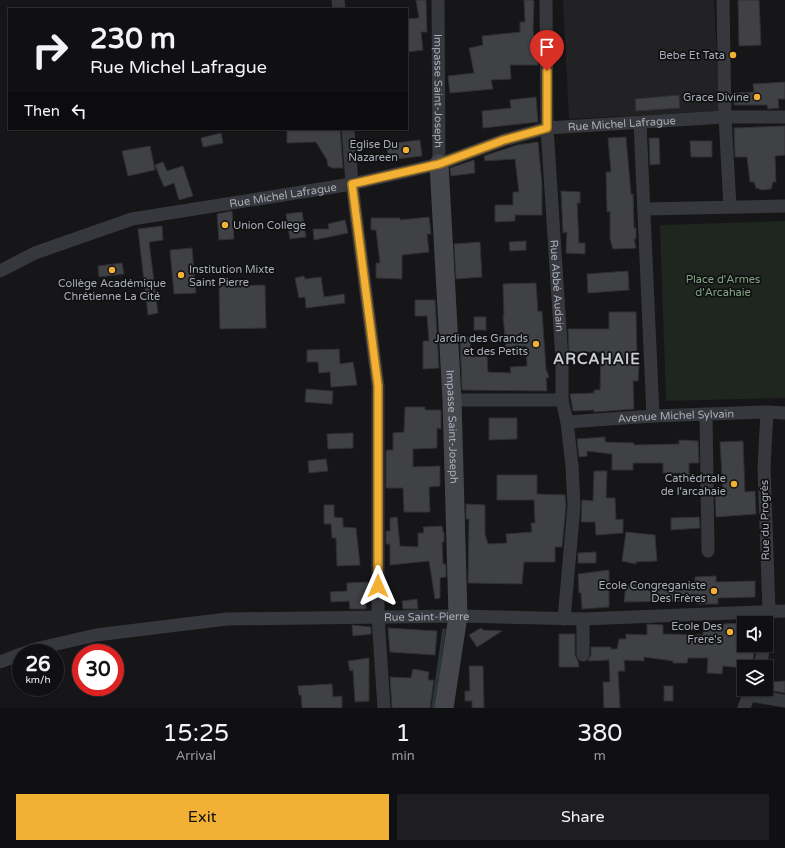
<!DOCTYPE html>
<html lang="en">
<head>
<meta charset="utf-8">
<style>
  body { margin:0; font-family:"Varela Round",sans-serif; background:#1e1e20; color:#f1f3f6; height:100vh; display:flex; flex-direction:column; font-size:15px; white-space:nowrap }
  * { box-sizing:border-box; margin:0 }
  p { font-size:13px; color:#9c9d9f }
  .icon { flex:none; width:22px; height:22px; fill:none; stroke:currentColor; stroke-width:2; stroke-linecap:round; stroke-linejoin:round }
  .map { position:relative; height:708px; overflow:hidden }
  .details { display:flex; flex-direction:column; background:#101012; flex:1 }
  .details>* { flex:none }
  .banner { position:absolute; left:8px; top:8px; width:400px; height:122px; border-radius:0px; box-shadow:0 1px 3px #0004,0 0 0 1px #303032; background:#101012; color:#f1f3f6; overflow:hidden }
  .tools { position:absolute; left:737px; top:616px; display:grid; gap:8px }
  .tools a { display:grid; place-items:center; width:36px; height:36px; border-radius:0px; background:#101012; box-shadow:0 1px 3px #0004,0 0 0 1px #303032; font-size:20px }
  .speed { position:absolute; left:12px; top:644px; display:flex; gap:8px; font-size:20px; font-weight:700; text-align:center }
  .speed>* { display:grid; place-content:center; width:52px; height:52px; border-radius:50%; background:#101012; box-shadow:0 1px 3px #0004,0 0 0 1px #303032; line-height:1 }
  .speed small { font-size:10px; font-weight:400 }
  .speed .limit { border:6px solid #d22; background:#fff; color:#111 }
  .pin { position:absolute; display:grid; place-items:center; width:34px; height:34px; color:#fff; margin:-41px -17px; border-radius:50% 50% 50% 0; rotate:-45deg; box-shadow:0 0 4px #0007 }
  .pin .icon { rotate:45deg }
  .me { position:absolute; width:44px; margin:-22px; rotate:0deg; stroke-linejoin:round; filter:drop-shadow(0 0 3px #0008) }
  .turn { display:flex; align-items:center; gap:14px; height:84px; padding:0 16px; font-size:18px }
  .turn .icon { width:52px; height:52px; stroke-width:2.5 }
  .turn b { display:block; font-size:28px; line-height:34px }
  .then { display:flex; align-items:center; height:38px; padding:0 16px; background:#0003; gap:8px; font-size:15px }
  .eta { display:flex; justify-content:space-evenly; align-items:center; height:68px; text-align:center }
  .eta b { font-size:24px; font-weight:600; line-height:28px }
  .action { display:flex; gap:8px; margin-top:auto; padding:8px 16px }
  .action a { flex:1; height:46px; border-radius:0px; background:#f2b134; color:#111; font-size:16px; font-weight:600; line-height:46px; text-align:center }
  .action a+a { background:#1e1e20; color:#f1f3f6 }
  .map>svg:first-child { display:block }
  .built { fill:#222225 }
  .green { fill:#1e261f }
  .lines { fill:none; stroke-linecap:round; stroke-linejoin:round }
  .stream { stroke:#2c353c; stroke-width:3.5 }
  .building { fill:#404145; stroke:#303034 }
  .street { stroke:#37383d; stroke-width:13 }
  .secondary { stroke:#45474d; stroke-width:19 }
  .route-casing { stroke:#9d7322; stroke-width:10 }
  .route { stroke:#f2b134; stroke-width:7 }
  .poi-dot { fill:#f2b134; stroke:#111113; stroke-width:1.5 }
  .labels { text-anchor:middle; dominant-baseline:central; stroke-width:3.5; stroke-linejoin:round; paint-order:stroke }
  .poi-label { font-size:11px; fill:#a8adb8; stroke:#111113; text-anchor:end }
  .street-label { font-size:11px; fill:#a8adb8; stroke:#111113 }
  .park-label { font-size:11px; fill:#7fa381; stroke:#111113 }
  .district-label { font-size:15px; font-weight:bold; letter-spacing:1px; fill:#c9ccd4; stroke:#111113 }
</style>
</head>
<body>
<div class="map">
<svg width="785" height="708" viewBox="0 0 785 708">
  <rect width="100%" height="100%" fill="#161618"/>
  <path class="built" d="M563,0H714L720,111L569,119Z"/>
  <path class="green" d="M785,221V398L666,401L660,225Z"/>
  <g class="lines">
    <path class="stream" d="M433,708L444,630"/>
  </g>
  <g class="building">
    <path d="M416,0H426L427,32H421L423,50L407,52V19L419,18Z"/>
    <path d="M524,0H533L534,2L533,29L536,53H538V65H510L511,79L491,80L493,89L450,93L448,76L474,73L469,48L483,45L482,36L520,32V22H525Z"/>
    <path d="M738,0H759L761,45L739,46Z"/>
    <path d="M785,82V99H778L779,108L768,109L767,105H734V93L754,92L753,84Z"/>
    <path d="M679,95L680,108L636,111L635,99Z"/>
    <path d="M536,97L538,122L483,128L482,111L511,108L510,100Z"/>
    <path d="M785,126V155L775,156L776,182H773L771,189L762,190L756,188L754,182H750L747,157H735L734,128Z"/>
    <path d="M340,129L343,168H332L328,166L327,160L316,142L287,143V130Z"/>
    <path d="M221,133L223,143L203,147L201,138Z"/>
    <path d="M626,137L631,194H633L634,228H636V239H634L636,248L613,249L610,239V211L607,212L606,172H611L608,138Z"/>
    <path d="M649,138H659L660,164L650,165Z"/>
    <path d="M420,140L422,156L388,160L387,144Z"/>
    <path d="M690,141H712V157H691Z"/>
    <path d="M538,142L542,184V215H515V221L495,222V205H513V192H519L515,159L485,161L484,156L517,145Z"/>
    <path d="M150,146L155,170L128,176L122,151Z"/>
    <path d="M474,160L475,173L451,176L450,168Z"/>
    <path d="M163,162L167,171L183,166L193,196L179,200L174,183L164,187L155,165Z"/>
    <path d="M561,191L580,192V203H577L579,243H585V254L566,253L567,232L563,233Z"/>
    <path d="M232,211L234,239L219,240L217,214Z"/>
    <path d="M302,212L306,237L290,239L286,214Z"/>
    <path d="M429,217L431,234H427L429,252L402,255V279L376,278V263H380L376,230H371V218H400V220Z"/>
    <path d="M345,220L348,233L314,240L313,229H329L328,224Z"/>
    <path d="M162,226L163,240L149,242L158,313L148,315L138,229Z"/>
    <path d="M526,241V250L510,251L509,242Z"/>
    <path d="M480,242L482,277L456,279L454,244Z"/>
    <path d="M192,248L196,293L174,294L170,250Z"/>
    <path d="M122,263L124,274L99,277L98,266Z"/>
    <path d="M628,271L629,290L588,293L587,274Z"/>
    <path d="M304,276L305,279L321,277L324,297L344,294L345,303L306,308L305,297L299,298L295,278Z"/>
    <path d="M536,283L538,312L542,311L546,369L549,377L546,378L547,391L462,390L460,337H470L471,357L487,356L488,372L511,373L510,367L527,366L526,346L506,347L503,316L504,315L503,284Z"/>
    <path d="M265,285L266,328L220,329L219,286Z"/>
    <path d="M415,300H435L439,368L423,369V341H429L427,316H415Z"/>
    <path d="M609,312H636L637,364H639L638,381H633L634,409L594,412V410L573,411L570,394L594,393V390H600L601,352H569L568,329H609Z"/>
    <rect x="474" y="317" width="12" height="13"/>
    <path d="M339,349L340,364L353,362L357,385L331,387L330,372L319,373L318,362H307V350Z"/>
    <path d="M306,389L333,391L332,404L305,402Z"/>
    <path d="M405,407H425V410H441V429L437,428V448L413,449V467L440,466V486L429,487L430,512H404L403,488H386V450H393V433L404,432Z"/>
    <path d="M489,418H517V439L489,440Z"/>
    <path d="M353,433V448L328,449L327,434Z"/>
    <path d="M605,437V442L634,443V445L679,444V440L698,441L699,463H689V477L680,478V473H663V463H633V470H612V454L587,451V456L579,457L577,439Z"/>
    <path d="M743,441L745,492L755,491L756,514L716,517L715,493H723L720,442Z"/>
    <path d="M326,459L328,471L309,473L308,461Z"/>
    <path d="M594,471H607L606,498H615L616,520L623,519V533L596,535L595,522H581L582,500L593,501Z"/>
    <path d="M497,475H537V494L565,495L566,506L562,547H555V562H524L522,584L468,583L469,519H466V504L485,505V534L488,544L507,543L506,534L532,532L531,523H535L534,500H497Z"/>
    <path d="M324,505H334V517L343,518V527L356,528L360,565L337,566L336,538H332L331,524H324Z"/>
    <path d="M397,517L400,546L418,547V533H424L423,527L442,526L443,532H444V542H442L443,564H446V577L440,578V598L435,599L429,561L390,565V544H386V531H390V518Z"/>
    <path d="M699,517L700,528L671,530V518Z"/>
    <path d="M626,532L655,535L657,561L636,562V564L622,561Z"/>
    <path d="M596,552V563H578V553Z"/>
    <path d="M609,570V607L582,609L581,593H579L578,574Z"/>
    <path d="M716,576V582L755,581V597L718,598V604H697V601L624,602L626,585L695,583V577Z"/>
    <path d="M368,582L369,597L366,598V609H350L349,601L331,602L330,592L347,591V583Z"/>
    <path d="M417,599L418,609H403L402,601Z"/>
    <path d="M744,623V645H755L753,660H750L749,667L744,668L723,666L722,674L707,673L708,658H688L687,663H673V661L644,657V661L624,660L625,671H618L620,708H604L603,682H610L609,660L588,661L591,655V647H611V649H617L619,639H626V634L647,635V624L663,625V634L703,635V627L723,628V624Z"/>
    <path d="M352,625L371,627V634L353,636Z"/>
    <path d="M388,628L437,631L435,655L390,652Z"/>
    <path d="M481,628L483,630L502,631L477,647L469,635Z"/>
    <path d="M559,634H575V655L578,661L579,667H559Z"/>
    <path d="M369,658V701L355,702L353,670L350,671L348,661Z"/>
    <path d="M469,666H483L484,708H472V701H465V691H470Z"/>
    <path d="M413,669L429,672L428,680H434L430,708H392L390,677L411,678Z"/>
    <path d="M785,681V693L768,690V682Z"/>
    <path d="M332,684L333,697L342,696V708H302L301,695H299L298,686Z"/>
    <rect x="664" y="686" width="9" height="15"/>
  </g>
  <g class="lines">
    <g class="street">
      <path d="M338,0L339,9"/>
      <path id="s1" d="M438,0L439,164"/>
      <path id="s2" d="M546,0L547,128L562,360V400L567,422L572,466L574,506L564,619"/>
      <path d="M723,0L725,117L730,207"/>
      <path d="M640,123L653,416"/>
      <path d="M348,129L352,184L378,386V617L384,708"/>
      <path d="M644,209L785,206"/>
      <path id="s3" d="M0,271L35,253L132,219L352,184L439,164L504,140L547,128L725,117H785"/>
      <path d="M452,400H562"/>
      <path d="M706,414L708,551"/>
      <path id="s4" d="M567,422L653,416L767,412L785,413"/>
      <path d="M766,628L769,611L764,467L767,412"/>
      <path id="s5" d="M24,653L35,649L96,635L227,619L458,616L583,619L785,611"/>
      <path d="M583,655V619"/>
      <path d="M0,662L21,654"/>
      <path d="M760,667L764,645"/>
      <path d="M749,695L785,701"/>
      <path d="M744,708L751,689"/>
    </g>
    <path class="secondary" id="s6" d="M439,164L452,400L458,616L444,708"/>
  </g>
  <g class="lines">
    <g class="route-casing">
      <path id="route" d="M378,586V386L352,184L439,164L504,140L547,128V71"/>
    </g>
    <use href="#route" class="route"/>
  </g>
  <g class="poi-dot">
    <circle cx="733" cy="55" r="4"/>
    <circle cx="757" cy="97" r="4"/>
    <circle cx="406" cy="150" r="4"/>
    <circle cx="225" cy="225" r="4"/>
    <circle cx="112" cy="270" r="4"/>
    <circle cx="181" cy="275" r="4"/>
    <circle cx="536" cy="344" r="4"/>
    <circle cx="734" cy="484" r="4"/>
    <circle cx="714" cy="591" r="4"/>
    <circle cx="730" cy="632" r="4"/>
  </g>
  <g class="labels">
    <g class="poi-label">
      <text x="725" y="55">Bebe Et Tata</text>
      <text x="749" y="97">Grace Divine</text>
      <text x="398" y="144">Eglise Du<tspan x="398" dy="13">Nazareen</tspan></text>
      <text x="233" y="225" text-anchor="start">Union College</text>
      <text x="189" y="269" text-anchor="start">Institution Mixte<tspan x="189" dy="13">Saint Pierre</tspan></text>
      <text x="112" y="283" text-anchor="middle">Collège Académique<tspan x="112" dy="13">Chrétienne La Cité</tspan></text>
      <text x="528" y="338">Jardin des Grands<tspan x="528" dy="13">et des Petits</tspan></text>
      <text x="726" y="478">Cathédrtale<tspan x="726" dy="13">de l'arcahaie</tspan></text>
      <text x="706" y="585">Ecole Congreganiste<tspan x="706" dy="13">Des Frères</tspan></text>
      <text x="722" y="626">Ecole Des<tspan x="722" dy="13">Frere's</tspan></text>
    </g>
    <g class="street-label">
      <text stroke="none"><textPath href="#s1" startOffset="91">Impasse Saint-Joseph</textPath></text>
      <text stroke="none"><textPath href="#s3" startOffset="643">Rue Michel Lafrague</textPath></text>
      <text stroke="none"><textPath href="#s3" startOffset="295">Rue Michel Lafrague</textPath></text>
      <text stroke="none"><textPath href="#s2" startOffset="286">Rue Abbé Audain</textPath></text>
      <text stroke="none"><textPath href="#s4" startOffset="109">Avenue Michel Sylvain</textPath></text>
      <text stroke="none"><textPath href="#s6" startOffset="263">Impasse Saint-Joseph</textPath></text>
      <text transform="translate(765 520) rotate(-91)">Rue du Progrès</text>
      <text stroke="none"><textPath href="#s5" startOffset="406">Rue Saint-Pierre</textPath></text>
    </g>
    <g class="park-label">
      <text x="723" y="279">Place d'Armes<tspan x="723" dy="13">d'Arcahaie</tspan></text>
    </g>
    <g class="district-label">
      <text x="597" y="359">ARCAHAIE</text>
    </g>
  </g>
</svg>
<div class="tools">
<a><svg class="icon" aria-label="sound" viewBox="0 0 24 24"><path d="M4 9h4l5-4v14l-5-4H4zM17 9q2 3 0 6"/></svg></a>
<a><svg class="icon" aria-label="layers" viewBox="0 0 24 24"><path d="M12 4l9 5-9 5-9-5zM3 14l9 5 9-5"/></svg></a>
</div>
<div class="speed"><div>26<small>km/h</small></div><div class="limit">30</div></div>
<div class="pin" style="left:547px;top:71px;background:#d93025"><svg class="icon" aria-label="arrive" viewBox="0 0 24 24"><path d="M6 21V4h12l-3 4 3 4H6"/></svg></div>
<svg class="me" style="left:378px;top:586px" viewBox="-20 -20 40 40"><path d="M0-17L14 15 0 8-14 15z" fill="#f2b134" stroke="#fff" stroke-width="4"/></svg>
<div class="banner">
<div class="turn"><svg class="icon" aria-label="right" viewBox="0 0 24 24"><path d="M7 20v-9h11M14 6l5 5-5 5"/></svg><div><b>230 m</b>Rue Michel Lafrague</div></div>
<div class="then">Then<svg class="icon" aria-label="left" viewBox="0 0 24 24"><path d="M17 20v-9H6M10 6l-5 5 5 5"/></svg></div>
</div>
</div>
<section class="details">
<div class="eta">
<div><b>15:25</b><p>Arrival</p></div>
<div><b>1</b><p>min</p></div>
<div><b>380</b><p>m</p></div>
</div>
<div class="action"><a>Exit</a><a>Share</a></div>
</section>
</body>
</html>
